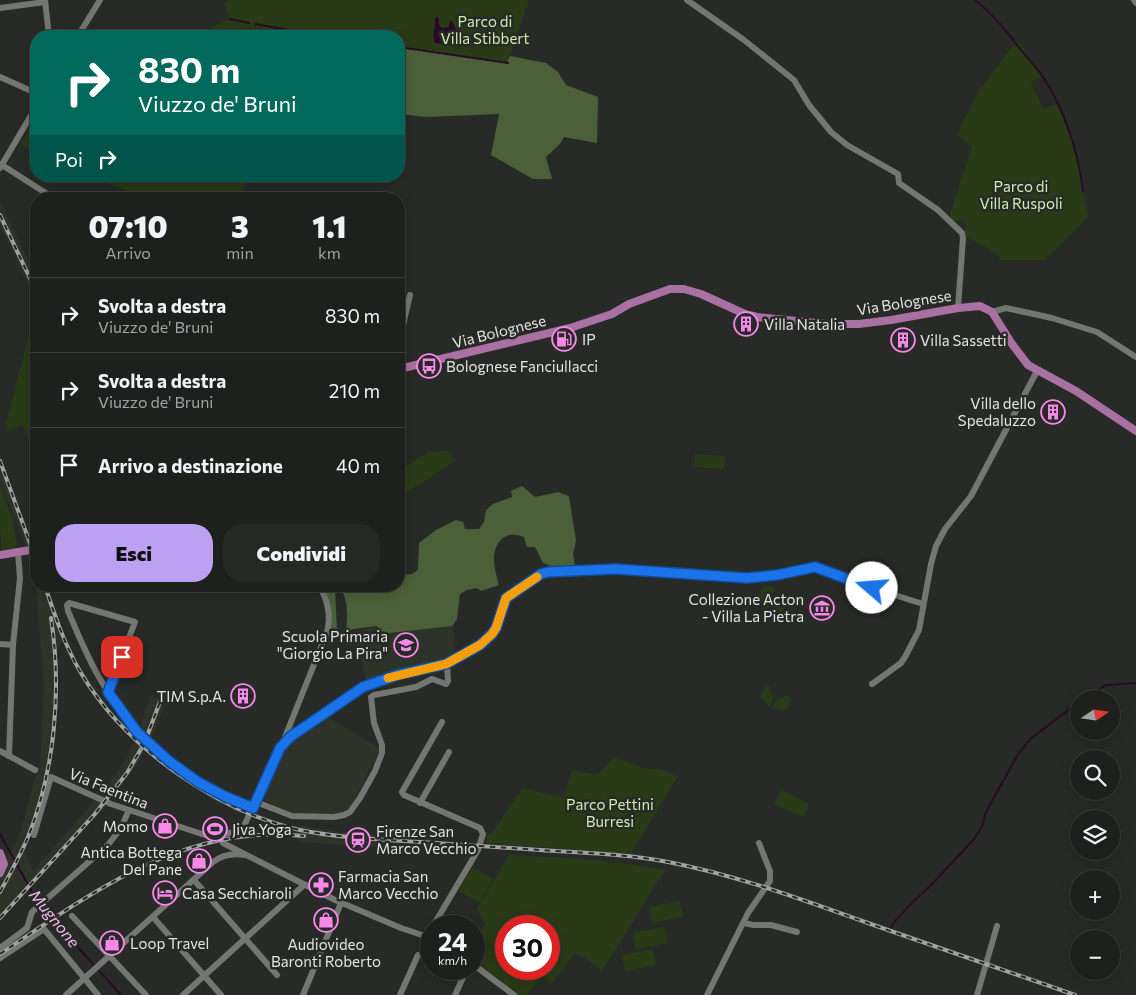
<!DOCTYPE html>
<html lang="it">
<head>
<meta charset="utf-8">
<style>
  body { margin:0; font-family:Commissioner,sans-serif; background:#252825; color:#f1f3f6; height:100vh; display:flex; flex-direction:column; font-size:19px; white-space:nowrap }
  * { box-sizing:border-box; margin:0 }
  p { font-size:16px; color:#a0a3a3 }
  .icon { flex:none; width:28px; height:28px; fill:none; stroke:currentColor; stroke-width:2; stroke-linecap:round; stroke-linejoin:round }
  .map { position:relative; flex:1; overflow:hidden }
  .side { position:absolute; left:30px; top:192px; width:375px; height:400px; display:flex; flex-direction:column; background:#1d201c; border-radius:20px; box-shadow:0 2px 12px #0003,0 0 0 1px #3b3e3b }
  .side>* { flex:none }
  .hud { position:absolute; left:30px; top:30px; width:375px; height:152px; border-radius:20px; box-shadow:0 2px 12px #0003,0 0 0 1px #3b3e3b; background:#00695c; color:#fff; overflow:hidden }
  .needle { width:32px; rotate:77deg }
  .controls { position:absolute; left:1070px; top:690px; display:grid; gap:10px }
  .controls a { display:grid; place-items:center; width:50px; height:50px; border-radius:50%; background:#1d201c; box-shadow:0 2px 12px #0003,0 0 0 1px #3b3e3b; font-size:25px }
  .speed { position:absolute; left:420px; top:915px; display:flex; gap:10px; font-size:25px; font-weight:700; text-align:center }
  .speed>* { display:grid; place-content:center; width:65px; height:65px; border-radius:50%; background:#1d201c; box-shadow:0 2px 12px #0003,0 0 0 1px #3b3e3b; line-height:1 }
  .speed small { font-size:12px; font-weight:400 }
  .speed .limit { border:8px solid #d22; background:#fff; color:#111 }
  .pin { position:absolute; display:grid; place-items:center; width:42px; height:42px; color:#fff; margin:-21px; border-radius:10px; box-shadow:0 2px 8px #0006 }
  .me { position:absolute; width:55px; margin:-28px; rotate:288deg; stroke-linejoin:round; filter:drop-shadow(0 0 4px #0008) }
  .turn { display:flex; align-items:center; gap:18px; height:105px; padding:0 25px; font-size:22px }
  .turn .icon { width:65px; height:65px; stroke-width:2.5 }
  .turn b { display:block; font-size:35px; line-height:42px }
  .then { display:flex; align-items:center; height:48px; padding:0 25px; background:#0003; gap:10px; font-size:19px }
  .eta { display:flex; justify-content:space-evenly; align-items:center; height:85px; text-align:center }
  .eta b { font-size:30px; font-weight:800; line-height:35px }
  .action { display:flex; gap:10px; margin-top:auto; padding:10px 25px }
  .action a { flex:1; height:58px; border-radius:20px; background:#bca0f2; color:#111; font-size:20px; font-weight:800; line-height:58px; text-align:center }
  .action a+a { background:#252825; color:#f1f3f6 }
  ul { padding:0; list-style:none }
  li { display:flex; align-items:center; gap:15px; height:75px; padding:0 25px; border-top:1px solid #3b3e3b }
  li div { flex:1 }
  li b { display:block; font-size:19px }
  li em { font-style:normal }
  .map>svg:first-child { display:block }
  .built { fill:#2e332a }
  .green { fill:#293a17; fill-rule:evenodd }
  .forest { fill:#4b5f38 }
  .water { fill:#280b25 }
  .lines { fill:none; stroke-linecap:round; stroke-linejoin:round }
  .stream { stroke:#280b25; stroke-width:2 }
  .minor { stroke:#737671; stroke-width:6 }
  .major { stroke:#a970a2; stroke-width:8 }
  .rail-casing { stroke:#a2a3a0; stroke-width:4 }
  .rail { stroke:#272a26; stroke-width:2; stroke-dasharray:5.5; stroke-linecap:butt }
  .route-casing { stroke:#114b97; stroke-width:12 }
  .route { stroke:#1a73e8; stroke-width:9 }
  .slow { stroke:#f59e0b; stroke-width:9 }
  .labels { text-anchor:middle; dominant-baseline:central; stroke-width:5; stroke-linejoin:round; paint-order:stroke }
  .park-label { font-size:15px; fill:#cdefad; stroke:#272a26 }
  .street-label { font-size:15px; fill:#e3e4e1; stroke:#272a26 }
  .poi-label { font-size:15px; fill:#e3e4e1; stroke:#272a26; text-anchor:start }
  .water-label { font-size:16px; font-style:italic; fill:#f5b9ec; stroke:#272a26 }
</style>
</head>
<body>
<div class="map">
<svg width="1136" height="995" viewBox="0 0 1136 995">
  <rect width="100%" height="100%" fill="#272a26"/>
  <g class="built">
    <path d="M0,202L36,276V303L0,224Z"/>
    <path d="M0,456L36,552V586H48L64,636L57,650L58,694L56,737L45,794L25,852L33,871L104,790L125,761L139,731L150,695L165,701L158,724L136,766L105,807L0,920V872L19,837L40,760L44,687L35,577L19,528L0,481Z"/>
    <path d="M453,621L455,656L439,663L405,669L366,680L354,630L377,627L379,634Z"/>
    <path d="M325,715L379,748V752L352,805L346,811L341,813H296L280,808L259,798L282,750L290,740Z"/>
    <path d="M300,825L335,831L439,840V851L299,842Z"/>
  </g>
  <g class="green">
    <path d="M229,0H529L508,62L399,46V36H335L302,31L301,36H200L217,24L230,19L224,3Z"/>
    <path d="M1017,40L1042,76L1031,82L1043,109L1057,104L1071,138L1078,163L1088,217L1045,260H1001L997,254L964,235L967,225L961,220L954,222L949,217L972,147L957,134L979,91Z"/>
    <path d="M36,118V152L21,145Z"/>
    <path d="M91,176H251L249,183L246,182L238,199H148Z"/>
    <path d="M29,334L36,336V462L23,425L8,430L6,424Z"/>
    <path d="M447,451L455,461L399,498V471L428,452Z"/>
    <path d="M695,454L725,456L724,469L694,467Z"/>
    <path d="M0,486L13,519L17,548L2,550L0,529Z"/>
    <path d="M766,586L775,588L774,593L769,595L771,599L767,608L756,602L763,587Z"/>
    <path d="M774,599L786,604L781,616L770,610Z"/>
    <path d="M766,685L771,687V693L773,696L770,707L760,697Z"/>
    <path d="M787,695L792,698L786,710L772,708L778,698H782Z"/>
    <path d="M614,757L643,768L660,769L678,776L631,854L487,843V834H491L523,788L564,798L572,770L597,775Z"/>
    <path d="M781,790L809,804L803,817L774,804Z"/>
    <path d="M509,855C561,857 614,860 665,870L602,971L587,959L574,954L552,984L542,978L526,995H520L474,961V943L485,923L477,909ZM506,926H549V969H506Z"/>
    <path d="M472,867L493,879L479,903L459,891Z"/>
    <path d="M680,901L683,917L652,923L649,907Z"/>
    <path d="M664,927L668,943L636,949L633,933Z"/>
    <path d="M653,949L656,965L625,971L622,955Z"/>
  </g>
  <g class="forest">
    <path d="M399,46L507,62L510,56L546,63L558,72L566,85L598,97L597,143L564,137L560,144L546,157L552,179H533L491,155L499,114L426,117L399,114Z"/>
    <path d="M522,486L535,497L558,492L569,496L576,541L573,554L575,566H551L543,563L535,547H527L524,537C505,529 493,543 494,561C494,569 497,577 499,585L481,591L477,588L467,590L460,594L457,619L452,626L380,634L377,626L353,629L346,633C347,619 350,597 338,587L335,589L337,630L331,644L325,642C336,618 327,609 318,586H399V549L404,548L406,560L399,570L404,575L412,574L418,570L419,543L436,530L456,520L463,522L465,529H479L484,522L486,510L493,504L512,497L511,491Z"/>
  </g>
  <path class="water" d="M436,17L439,18V25L442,28L449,27L450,20L453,22C456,32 462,36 454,45L435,43C431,35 436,28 435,18Z"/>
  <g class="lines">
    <g class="stream">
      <path d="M975,0C993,14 1007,32 1021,50C1028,59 1036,67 1043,77C1065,111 1078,152 1083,191"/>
      <path d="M230,19L249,23"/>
      <path d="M255,24L299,32"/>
      <path d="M300,32L327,36"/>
      <path d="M399,47L508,63"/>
      <path d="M1084,699L1106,685L1136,683"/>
      <path d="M0,834L38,903L121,995"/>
      <path d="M891,928L894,922L909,906L934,882L975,838L982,826L986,812L1017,756L1030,739L1079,702"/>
    </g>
    <g class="minor">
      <path d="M45,0L49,36"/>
      <path d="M687,0L744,40L794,80L809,105L831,132L847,145L898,174L899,183L938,210L962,233L963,238L958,308"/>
      <path d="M1134,0L1136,3"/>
      <path d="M0,8L45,2"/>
      <path d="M78,36L100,0"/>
      <path d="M0,77L36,93"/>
      <path d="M2,165L55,199"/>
      <path d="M0,168L36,107"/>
      <path d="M992,312L1006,308L1052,318L1097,332L1136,357"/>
      <path d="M399,342L410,295"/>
      <path d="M0,644L13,645"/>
      <path d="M872,684L901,663L905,657L919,630L931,564L936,546L945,529L971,496L1037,371"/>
      <path d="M108,692L135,622L69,603L67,605L68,611C78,634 87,657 99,677C107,692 118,704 127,718C131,723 134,729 138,734C170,766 210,793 253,808"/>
      <path d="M283,742L327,632C331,617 328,599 319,586"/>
      <path d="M0,751L35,770"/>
      <path d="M9,756L13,645L20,578L18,552"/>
      <path d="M256,802L292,816L334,817L344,815L350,812L360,798L375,771L382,753V745L374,723L371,697L374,695L416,687L432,679L446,684L448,681L447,664"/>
      <path d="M420,803L449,752"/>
      <path d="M34,835L51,777L111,804L214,838"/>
      <path d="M211,836L235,832L244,826L280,747L290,737L363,687L397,675L447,664L480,645L492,634L495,628L506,598L541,574L548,572L615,569L747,578L777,575L815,567L841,578L923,604"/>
      <path d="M223,843L335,900L401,928L431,938"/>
      <path d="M194,880L277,975"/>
      <path d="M72,916L146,995"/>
      <path d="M153,917L221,995"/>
      <path d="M744,923L753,925H771L797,932"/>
      <path d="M433,926L478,850L483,834L480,828L404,795L402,792L442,722"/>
      <path d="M0,948L27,928L32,912L108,845L121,828L129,810"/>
      <path d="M0,958L44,929L98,995"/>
      <path d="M474,965L514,995"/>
      <path d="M66,995L213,862C222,855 234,853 245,855"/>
      <path d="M183,995L304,885"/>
      <path d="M303,995L341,903"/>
      <path d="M400,995L418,955"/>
      <path d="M455,995L467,969"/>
      <path d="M707,995L748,913L770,881V871L759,843"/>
      <path d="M977,995L997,926"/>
    </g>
    <g class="major">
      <path d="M399,369L570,328L612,314L629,304L670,289H684L701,294L745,314L757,317L827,324H859L891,320L958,308L980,306L992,312L1012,344L1028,365L1076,391L1136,431"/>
      <path d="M0,555L36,549"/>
      <path d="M0,853L4,864L0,873"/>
    </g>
    <g class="rail-casing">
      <g id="rail">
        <path d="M0,215L36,291"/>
        <path d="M0,461L31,546"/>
        <path d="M45,586C55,616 65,646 81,673C125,747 216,811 300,830C334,837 370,839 405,841C450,844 495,847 540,850C582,853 626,854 668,862C736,875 800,899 865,922C935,947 1005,970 1075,995"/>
        <path d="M146,739L161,699"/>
        <path d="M0,892C10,874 20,856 28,837C55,770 62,689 51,618"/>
        <path d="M0,918L94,815L127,773L141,749"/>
        <path d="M0,954C93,892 185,823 304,836"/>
      </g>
    </g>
    <use href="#rail" class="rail"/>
  </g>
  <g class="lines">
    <g class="route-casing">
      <path id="route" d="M122,657L108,692L137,732L169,761L198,782L224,796L253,808L280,748L290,737L363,687L397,675L446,664L480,645L492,634L496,628L506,598L541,574L548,572L616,569L747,578L777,575L815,567L872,588"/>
    </g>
    <use href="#route" class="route"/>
    <path class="slow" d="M388,678L446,664L480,645L492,634L496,628L506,598L537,577"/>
  </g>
  <defs>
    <g id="building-ring" transform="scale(1.25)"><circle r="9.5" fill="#272a26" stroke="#f888ea" stroke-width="1.5"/><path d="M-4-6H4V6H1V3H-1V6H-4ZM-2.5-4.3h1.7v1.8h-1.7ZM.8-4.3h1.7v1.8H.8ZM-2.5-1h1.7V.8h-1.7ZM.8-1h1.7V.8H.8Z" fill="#f888ea"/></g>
    <g id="fuel-ring" transform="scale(1.25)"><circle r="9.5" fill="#272a26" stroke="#f888ea" stroke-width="1.5"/><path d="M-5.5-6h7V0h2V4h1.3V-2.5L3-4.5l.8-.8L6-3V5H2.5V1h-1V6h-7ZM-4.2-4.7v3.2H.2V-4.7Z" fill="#f888ea"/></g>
    <g id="bus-ring" transform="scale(1.25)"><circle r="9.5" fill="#272a26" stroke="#f888ea" stroke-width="1.5"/><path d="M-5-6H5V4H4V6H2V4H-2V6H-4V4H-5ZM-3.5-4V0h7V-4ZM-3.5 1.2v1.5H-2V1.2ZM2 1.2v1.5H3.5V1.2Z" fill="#f888ea"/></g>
    <g id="museum-ring" transform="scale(1.25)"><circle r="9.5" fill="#272a26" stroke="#f888ea" stroke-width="1.5"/><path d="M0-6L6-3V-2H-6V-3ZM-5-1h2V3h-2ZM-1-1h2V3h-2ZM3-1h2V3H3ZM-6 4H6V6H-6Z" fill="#f888ea"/></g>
    <g id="school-ring" transform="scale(1.25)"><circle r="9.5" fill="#272a26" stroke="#f888ea" stroke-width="1.5"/><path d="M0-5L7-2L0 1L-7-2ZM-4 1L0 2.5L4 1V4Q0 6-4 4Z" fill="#f888ea"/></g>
    <g id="shop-ring" transform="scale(1.25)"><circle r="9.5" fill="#272a26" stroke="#f888ea" stroke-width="1.5"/><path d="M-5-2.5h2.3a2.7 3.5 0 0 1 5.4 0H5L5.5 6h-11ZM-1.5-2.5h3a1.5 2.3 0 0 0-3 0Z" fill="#f888ea"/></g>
    <g id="stadium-ring" transform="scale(1.25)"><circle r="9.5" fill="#272a26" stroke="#f888ea" stroke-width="1.5"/><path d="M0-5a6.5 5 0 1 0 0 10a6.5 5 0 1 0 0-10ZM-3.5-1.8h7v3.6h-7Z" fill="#f888ea"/></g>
    <g id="station-ring" transform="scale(1.25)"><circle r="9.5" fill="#272a26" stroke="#f888ea" stroke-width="1.5"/><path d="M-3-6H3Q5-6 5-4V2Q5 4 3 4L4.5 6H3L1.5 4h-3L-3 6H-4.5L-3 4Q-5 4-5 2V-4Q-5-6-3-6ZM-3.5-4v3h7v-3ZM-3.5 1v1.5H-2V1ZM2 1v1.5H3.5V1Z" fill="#f888ea"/></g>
    <g id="pharmacy-ring" transform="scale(1.25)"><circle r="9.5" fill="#272a26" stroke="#f888ea" stroke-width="1.5"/><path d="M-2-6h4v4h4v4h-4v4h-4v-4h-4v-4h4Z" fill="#f888ea"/></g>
    <g id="hotel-ring" transform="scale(1.25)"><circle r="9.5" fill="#272a26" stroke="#f888ea" stroke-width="1.5"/><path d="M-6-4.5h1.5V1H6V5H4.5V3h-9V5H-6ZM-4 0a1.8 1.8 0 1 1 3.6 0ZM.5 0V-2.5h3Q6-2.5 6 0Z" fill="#f888ea"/></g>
  </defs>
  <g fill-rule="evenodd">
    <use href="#building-ring" x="746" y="324"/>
    <use href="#fuel-ring" x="564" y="339"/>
    <use href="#building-ring" x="903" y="340"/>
    <use href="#bus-ring" x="429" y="366"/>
    <use href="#building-ring" x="1053" y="412"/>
    <use href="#museum-ring" x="822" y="608"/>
    <use href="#school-ring" x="406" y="645"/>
    <use href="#building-ring" x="243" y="696"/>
    <use href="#shop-ring" x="165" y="826"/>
    <use href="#stadium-ring" x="215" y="829"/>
    <use href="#station-ring" x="358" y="840"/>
    <use href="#shop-ring" x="199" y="861"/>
    <use href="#pharmacy-ring" x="321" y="885"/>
    <use href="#hotel-ring" x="165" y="893"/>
    <use href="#shop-ring" x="326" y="920"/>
    <use href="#shop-ring" x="112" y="943"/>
  </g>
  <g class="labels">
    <g class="park-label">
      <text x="485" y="21">Parco di<tspan x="485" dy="17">Villa Stibbert</tspan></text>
      <text x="1021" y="186">Parco di<tspan x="1021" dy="17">Villa Ruspoli</tspan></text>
      <text x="610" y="804">Parco Pettini<tspan x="610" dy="17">Burresi</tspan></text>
    </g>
    <g class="street-label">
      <text transform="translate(904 302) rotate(-9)">Via Bolognese</text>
      <text transform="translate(499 331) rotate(-14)">Via Bolognese</text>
      <text transform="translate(109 788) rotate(22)">Via Faentina</text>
    </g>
    <g class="poi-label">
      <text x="764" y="324">Villa Natalia</text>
      <text x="582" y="339">IP</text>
      <text x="920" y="340">Villa Sassetti</text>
      <text x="446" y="366">Bolognese Fanciullacci</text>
      <text x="1036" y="403" text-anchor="end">Villa dello<tspan x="1036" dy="17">Spedaluzzo</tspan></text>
      <text x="804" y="599" text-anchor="end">Collezione Acton<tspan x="804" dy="17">- Villa La Pietra</tspan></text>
      <text x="388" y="636" text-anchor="end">Scuola Primaria<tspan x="388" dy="17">"Giorgio La Pira"</tspan></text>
      <text x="226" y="696" text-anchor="end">TIM S.p.A.</text>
      <text x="148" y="826" text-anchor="end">Momo</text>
      <text x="232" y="829">Jiva Yoga</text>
      <text x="376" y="831">Firenze San<tspan x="376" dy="17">Marco Vecchio</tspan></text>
      <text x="182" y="852" text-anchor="end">Antica Bottega<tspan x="182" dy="17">Del Pane</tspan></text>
      <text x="338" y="876">Farmacia San<tspan x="338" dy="17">Marco Vecchio</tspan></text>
      <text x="182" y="893">Casa Secchiaroli</text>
      <text x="130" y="943">Loop Travel</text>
      <text x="326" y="944" text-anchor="middle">Audiovideo<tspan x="326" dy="17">Baronti Roberto</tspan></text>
    </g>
    <g class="water-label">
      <text transform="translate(55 918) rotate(51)">Mugnone</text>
    </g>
  </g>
</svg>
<div class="controls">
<a><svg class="needle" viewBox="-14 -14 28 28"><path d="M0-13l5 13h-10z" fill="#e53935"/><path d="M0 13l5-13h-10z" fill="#a0a3a3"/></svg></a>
<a><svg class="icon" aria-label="search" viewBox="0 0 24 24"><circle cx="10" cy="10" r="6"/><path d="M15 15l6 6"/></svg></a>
<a><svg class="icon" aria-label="layers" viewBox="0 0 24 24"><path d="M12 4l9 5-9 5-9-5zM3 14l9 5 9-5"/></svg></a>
<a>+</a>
<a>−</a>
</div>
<div class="speed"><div>24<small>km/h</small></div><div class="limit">30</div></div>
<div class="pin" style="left:122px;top:657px;background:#d93025"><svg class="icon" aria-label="arrive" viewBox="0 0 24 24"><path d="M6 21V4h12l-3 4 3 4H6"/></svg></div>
<svg class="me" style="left:872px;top:588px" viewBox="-20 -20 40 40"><circle r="19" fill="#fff"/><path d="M0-13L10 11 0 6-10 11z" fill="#1a73e8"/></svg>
<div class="hud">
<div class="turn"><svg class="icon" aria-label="right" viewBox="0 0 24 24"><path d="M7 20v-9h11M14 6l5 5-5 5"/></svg><div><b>830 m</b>Viuzzo de' Bruni</div></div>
<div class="then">Poi<svg class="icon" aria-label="right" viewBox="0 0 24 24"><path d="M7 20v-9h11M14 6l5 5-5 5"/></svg></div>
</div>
<section class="side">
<div class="eta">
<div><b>07:10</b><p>Arrivo</p></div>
<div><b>3</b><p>min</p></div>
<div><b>1.1</b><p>km</p></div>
</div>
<ul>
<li><svg class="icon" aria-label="right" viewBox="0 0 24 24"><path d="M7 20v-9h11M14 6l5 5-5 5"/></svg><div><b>Svolta a destra</b><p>Viuzzo de' Bruni</p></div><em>830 m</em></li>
<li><svg class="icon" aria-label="right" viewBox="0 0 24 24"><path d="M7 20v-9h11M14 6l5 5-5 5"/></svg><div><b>Svolta a destra</b><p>Viuzzo de' Bruni</p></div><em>210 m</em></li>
<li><svg class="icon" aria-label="arrive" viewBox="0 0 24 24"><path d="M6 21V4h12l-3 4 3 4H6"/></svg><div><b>Arrivo a destinazione</b></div><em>40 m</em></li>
</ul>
<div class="action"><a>Esci</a><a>Condividi</a></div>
</section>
</div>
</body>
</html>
